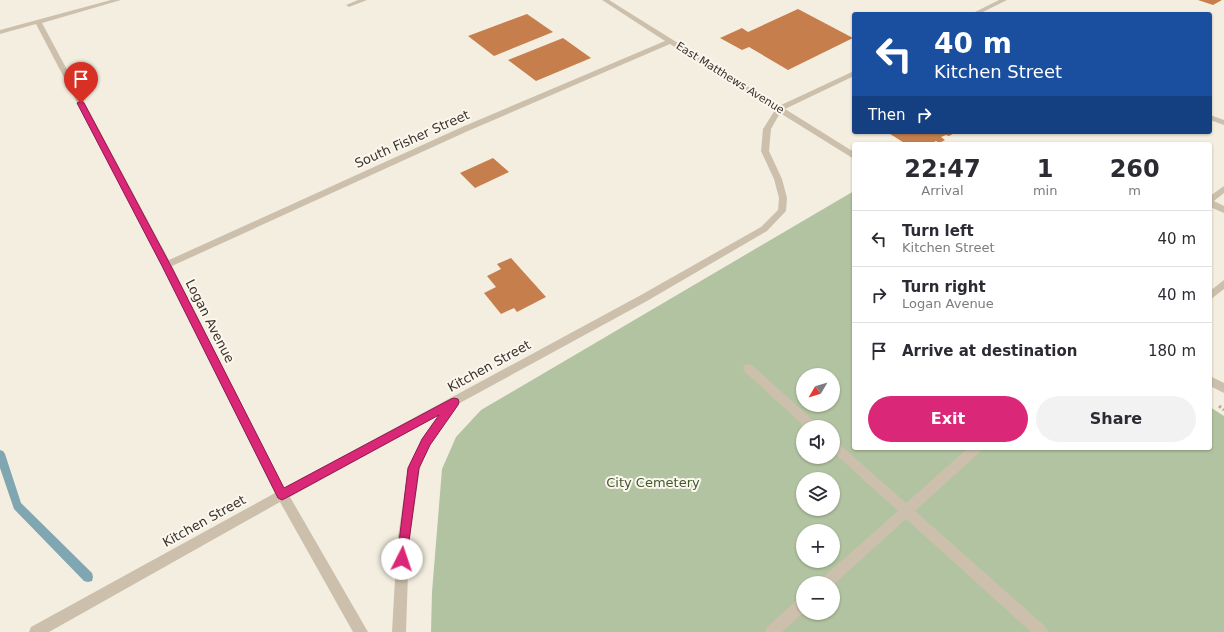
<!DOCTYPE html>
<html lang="en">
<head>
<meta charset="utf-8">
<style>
  body { margin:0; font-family:"DejaVu Sans",sans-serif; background:#f2f2f3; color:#2b2b33; height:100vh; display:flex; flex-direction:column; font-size:15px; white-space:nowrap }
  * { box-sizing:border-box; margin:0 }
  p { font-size:13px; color:#7c7c81 }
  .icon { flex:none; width:22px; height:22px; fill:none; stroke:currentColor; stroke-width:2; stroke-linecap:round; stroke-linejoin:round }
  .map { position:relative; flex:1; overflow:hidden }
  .side { position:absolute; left:852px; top:142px; width:360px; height:308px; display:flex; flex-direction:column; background:#fff; border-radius:4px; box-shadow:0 1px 3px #0004 }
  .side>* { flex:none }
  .guide { position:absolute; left:852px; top:12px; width:360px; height:122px; border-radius:4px; box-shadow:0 1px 3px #0004; background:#1a4fa0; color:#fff; overflow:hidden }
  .needle { width:26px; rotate:232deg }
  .tools { position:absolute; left:796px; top:368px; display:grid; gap:8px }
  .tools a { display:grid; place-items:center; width:44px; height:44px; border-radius:50%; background:#fff; box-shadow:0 1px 3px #0004; font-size:20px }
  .pin { position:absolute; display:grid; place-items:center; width:34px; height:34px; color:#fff; margin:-41px -17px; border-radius:50% 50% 50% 0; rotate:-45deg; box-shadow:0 0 4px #0007 }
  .pin .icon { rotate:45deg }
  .me { position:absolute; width:44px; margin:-22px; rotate:4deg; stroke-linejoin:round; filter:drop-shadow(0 0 3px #0008) }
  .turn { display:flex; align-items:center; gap:14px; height:84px; padding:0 16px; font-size:18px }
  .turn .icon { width:52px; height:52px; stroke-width:2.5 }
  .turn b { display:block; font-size:28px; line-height:34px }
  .then { display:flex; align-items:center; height:38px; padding:0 16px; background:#0003; gap:8px; font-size:15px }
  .eta { display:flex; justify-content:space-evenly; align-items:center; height:68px; text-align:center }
  .eta b { font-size:24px; font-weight:700; line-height:28px }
  .action { display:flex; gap:8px; margin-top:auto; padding:8px 16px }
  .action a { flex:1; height:46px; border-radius:24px; background:#db2777; color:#fff; font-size:16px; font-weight:700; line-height:46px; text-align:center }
  .action a+a { background:#f2f2f3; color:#2b2b33 }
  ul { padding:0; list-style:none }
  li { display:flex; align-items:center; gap:12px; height:56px; padding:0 16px; border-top:1px solid #e1e1e2 }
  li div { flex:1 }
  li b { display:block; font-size:15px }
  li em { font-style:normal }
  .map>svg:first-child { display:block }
  .green { fill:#b1c3a0; fill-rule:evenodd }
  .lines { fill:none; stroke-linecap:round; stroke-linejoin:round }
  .stream { fill:#7fa6b1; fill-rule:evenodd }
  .building { fill:#c67f4c }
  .path { stroke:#b8ab96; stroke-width:3; stroke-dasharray:2.5 2.5; stroke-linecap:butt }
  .minor { fill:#ccc0ac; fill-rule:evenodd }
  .route { fill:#db2777; stroke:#8e194d }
  .labels { text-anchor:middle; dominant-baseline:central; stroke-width:4; stroke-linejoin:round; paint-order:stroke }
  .far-street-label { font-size:11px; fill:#3a322b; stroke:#fbf7ee }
  .street-label { font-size:13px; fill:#3a322b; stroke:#fbf7ee }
  .park-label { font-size:13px; fill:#42592e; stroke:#fbf7ee }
</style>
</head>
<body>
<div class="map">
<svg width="1224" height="632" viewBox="0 0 1224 632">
  <rect width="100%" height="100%" fill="#f4eee1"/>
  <path class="green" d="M854,191V448H1210V407L1224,416V632H431L432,592L442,469L456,437L481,410ZM803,375H833V405H803ZM803,427H833V457H803ZM803,479H833V509H803ZM803,531H833V561H803ZM803,583H833V613H803Z"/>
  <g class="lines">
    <path class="stream" d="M0,450L3,451L5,454L21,503L92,573L93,577L92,581L88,582L84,581L14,509L0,468Z"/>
  </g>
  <g class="building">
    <path d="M1198,0H1222L1213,5Z"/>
    <path d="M798,9L853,38L788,70L749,47L742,50L720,38L742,28L748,32Z"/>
    <path d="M527,14L553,32L494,56L468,36Z"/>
    <path d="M563,38L591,58L536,81L508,60Z"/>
    <path d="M887,132H956L949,136L946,135L941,137L945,140L939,143L936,141L930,144H906Z"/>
    <path d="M493,158L509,172L475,188L460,173Z"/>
    <path d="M511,258L546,297L517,312L514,308L501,314L484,293L496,287L487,276L501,269L497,264Z"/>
  </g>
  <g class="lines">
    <path class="path" d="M1219,406L1224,410"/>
    <g class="minor">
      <path d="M111,0H121L42,23L169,260L462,127L665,41L602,0H609L779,106L854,71V76L785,109L854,152V159L780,113L771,129L769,151L782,179L787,198L786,211L767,231L647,301L458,404L430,445L420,468L409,544L406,632H392L397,544L408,468L422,439L439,415L290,497L368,632H353L280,502L49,632H29L31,627L275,493L162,265L36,24L0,34V30ZM670,44L775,110L763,129L761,151L774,179L779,198L778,210L761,227L641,295L284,488L172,266L468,131Z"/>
      <path d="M358,0H367L349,7L346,5Z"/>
      <path d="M999,0H1007L979,14H971Z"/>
      <path d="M1210,115L1224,120V125L1210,120Z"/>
      <path d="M1224,186V193L1214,201L1224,206V213L1210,207V196Z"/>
      <path d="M1224,280V289L1210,300V291Z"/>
      <path d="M748,364L752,365L817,424L819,427H805L744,371L743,368L744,365Z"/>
      <path d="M1210,376L1224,383V393L1210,386Z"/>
      <path d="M833,440L837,442L906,503L968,448H982L980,452L915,511L1046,627L1048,632H1031L906,519L833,585V583H820L821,579L898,511L833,452Z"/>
      <path d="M803,597V613L782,632H765L767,627L798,599Z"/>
    </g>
  </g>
  <path class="route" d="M81,101L84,103L171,266L284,488L451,399L454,398L458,399L459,402L458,405L430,445L419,468L406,563L402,564L398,563L397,559L408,468L422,439L439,415L286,498L282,500L278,498L162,266L77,103Z"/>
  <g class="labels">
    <g class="far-street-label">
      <text transform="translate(730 78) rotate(32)">East Matthews Avenue</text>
    </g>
    <g class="street-label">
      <text transform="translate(412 139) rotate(-24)">South Fisher Street</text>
      <text transform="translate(210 321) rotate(63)">Logan Avenue</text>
      <text transform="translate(489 366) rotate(-29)">Kitchen Street</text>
      <text transform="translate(204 521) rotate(-29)">Kitchen Street</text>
    </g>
    <g class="park-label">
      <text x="653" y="482">City Cemetery</text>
    </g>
  </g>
</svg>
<div class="tools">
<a><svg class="needle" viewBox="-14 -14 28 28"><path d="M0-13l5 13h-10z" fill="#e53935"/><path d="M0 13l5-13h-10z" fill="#7c7c81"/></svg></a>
<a><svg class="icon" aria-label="sound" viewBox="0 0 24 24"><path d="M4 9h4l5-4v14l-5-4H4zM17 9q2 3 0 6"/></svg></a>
<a><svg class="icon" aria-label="layers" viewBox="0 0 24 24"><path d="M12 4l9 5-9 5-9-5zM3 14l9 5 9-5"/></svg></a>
<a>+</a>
<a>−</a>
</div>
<div class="pin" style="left:81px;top:103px;background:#d93025"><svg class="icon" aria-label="arrive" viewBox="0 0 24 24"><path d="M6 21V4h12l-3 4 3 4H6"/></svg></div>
<svg class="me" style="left:402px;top:559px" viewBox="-20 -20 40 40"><circle r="19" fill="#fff"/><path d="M0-13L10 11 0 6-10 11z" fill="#db2777"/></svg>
<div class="guide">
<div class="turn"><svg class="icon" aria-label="left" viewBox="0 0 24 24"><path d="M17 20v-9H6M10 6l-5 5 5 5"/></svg><div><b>40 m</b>Kitchen Street</div></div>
<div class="then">Then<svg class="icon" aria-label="right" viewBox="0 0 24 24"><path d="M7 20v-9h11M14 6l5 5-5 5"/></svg></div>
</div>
<section class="side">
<div class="eta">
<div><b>22:47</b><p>Arrival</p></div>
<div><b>1</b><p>min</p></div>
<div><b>260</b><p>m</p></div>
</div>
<ul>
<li><svg class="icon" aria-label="left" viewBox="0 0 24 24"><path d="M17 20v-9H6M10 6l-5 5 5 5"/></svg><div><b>Turn left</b><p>Kitchen Street</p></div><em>40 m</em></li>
<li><svg class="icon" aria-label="right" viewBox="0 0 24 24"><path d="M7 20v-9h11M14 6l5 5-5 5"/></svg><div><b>Turn right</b><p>Logan Avenue</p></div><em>40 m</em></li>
<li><svg class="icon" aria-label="arrive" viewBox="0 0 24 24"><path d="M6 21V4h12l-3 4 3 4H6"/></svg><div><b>Arrive at destination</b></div><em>180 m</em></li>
</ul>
<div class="action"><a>Exit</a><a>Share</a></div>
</section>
</div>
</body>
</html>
